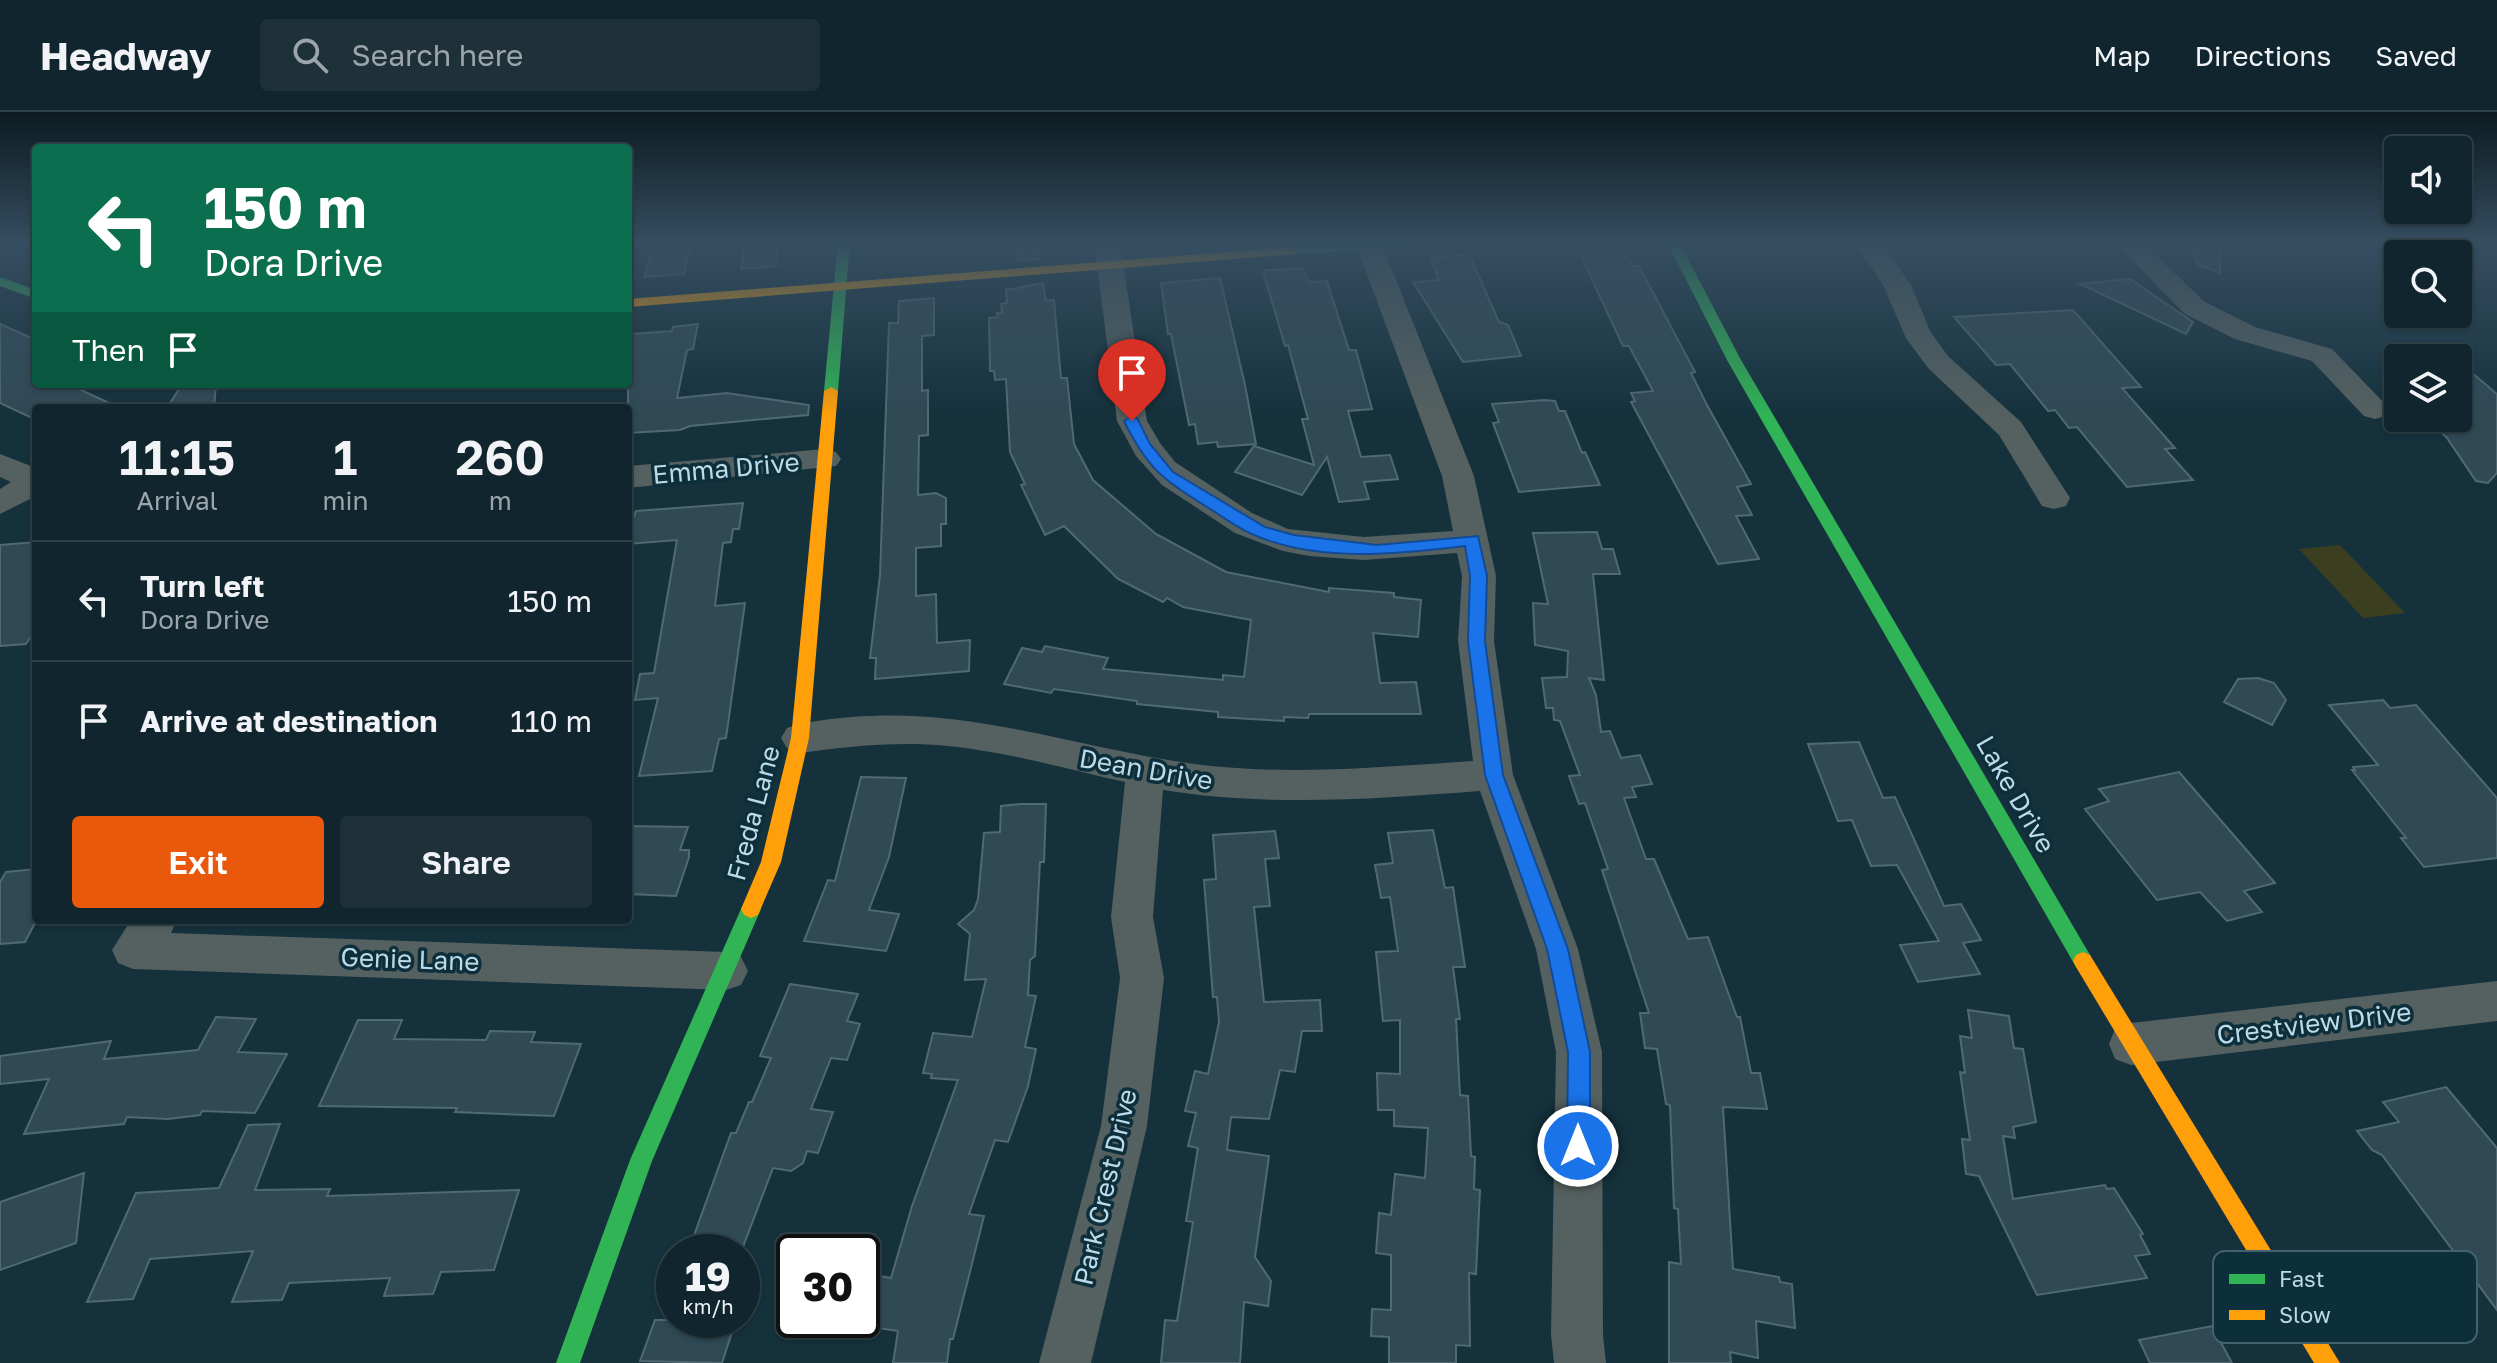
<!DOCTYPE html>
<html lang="en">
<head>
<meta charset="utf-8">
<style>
  body { margin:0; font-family:"Golos Text",sans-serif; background:#1e3139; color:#f1f3f6; height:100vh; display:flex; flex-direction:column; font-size:30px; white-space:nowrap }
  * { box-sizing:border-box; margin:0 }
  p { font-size:26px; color:#9ca5aa }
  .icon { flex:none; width:44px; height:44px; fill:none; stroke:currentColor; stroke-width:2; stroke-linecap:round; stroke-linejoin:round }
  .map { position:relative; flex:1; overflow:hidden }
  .details { position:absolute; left:32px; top:292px; width:600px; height:520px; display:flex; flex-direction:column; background:#10252d; border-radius:8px; box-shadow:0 2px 6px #0004,0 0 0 2px #304249 }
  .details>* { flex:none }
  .hud { position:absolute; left:32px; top:32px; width:600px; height:244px; border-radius:8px; box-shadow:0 2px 6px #0004,0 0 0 2px #304249; background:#0b6e4f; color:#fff; overflow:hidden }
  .fabs { position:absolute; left:2384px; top:24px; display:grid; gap:16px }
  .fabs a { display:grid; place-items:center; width:88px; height:88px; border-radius:8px; background:#10252d; box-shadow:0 2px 6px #0004,0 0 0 2px #304249; font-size:40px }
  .speed { position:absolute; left:656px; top:1122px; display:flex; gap:16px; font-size:40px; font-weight:700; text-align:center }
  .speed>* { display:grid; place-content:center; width:104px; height:104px; border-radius:50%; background:#10252d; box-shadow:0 2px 6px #0004,0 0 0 2px #304249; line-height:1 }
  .speed small { font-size:20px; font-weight:400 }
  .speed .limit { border:4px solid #111; border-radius:12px; background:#fff; color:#111 }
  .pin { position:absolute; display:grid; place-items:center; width:68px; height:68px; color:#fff; margin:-82px -34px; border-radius:50% 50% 50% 0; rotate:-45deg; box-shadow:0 0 8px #0007 }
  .pin .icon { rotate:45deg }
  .me { position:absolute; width:88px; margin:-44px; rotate:0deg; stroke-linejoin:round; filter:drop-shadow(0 0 6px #0008) }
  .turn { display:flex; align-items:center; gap:28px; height:168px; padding:0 40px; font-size:36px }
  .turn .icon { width:104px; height:104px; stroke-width:2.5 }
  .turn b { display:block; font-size:56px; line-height:68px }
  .then { display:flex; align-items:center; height:76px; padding:0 40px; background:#0003; gap:16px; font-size:30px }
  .eta { display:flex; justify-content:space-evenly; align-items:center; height:136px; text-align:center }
  .eta b { font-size:48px; font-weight:600; line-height:56px }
  .cta { display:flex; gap:16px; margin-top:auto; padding:16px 40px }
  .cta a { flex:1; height:92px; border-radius:8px; background:#ea580c; color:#fff; font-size:32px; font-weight:600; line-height:92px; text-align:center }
  .cta a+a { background:#1e3139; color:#f1f3f6 }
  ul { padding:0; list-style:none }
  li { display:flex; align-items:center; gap:24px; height:120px; padding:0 40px; border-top:2px solid #304249 }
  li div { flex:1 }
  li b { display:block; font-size:30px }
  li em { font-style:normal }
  header { display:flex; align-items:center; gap:48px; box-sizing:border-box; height:112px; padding:0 40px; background:#10252d; border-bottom:2px solid #304249 }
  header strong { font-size:38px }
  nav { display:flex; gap:44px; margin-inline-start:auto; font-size:28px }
  .search { width:560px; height:72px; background:#1e3139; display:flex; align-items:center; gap:20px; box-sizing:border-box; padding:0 28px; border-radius:8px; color:#9ca5aa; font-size:30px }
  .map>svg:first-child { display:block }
  .green { fill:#3b3f1f }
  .building { fill:#2f4a55; stroke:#506973; stroke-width:2 }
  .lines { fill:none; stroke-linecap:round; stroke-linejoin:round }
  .street { fill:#556160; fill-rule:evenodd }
  .fast { fill:#30b455; fill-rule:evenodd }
  .slow { fill:#ff9f0a; fill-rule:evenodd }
  .route { fill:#1a73e8; stroke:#114b97; stroke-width:2 }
  .labels { text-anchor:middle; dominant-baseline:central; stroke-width:7; stroke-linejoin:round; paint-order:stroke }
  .street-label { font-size:26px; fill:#bcdae8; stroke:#0d2e3b }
  .key { fill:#0d2e3b; stroke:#42626f; stroke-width:2 }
  .key-label { font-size:22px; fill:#bcdae8 }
</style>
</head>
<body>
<header>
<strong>Headway</strong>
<div class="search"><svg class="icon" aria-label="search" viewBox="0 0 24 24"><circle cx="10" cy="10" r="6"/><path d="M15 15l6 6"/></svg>Search here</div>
<nav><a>Map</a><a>Directions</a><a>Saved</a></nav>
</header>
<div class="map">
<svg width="2497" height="1251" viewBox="0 0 2497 1251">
  <rect width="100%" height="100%" fill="#15313c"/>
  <path class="green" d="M2340,433L2405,501L2363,506L2299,437Z"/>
  <g class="building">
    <path d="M691,130L684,162L644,165L653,132Z"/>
    <path d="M745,130H778L776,154L741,157Z"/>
    <path d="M1016,130H1038L1040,147L1017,148Z"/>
    <path d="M2187,130H2220V161L2199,153Z"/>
    <path d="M1618,132L1633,154H1639L1695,260L1691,261L1707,293L1751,372L1737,375L1752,403L1736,404L1759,447L1718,452L1631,290L1635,289L1631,281L1653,279L1629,234H1623L1579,140L1586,139L1584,134Z"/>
    <path d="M1463,143L1470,144L1499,210L1508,213L1521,244L1463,250L1413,170L1439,168L1430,146Z"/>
    <path d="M1302,156L1310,170L1327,169L1349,238H1356L1372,297L1348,299L1361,345L1390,343L1398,367L1364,370L1369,387L1339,390L1327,345L1302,383L1235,360L1254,334L1314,353L1302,307H1308L1288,233L1285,234L1264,163V159L1268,158Z"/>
    <path d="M1220,166L1245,273L1256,332L1218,335L1217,330L1198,332L1195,312L1189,313L1171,222H1168L1161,171Z"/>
    <path d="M2130,167L2193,210L2186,222L2080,172Z"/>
    <path d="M1043,171L1046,189L1054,188L1061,266H1067L1074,332L1093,368L1156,422L1226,460L1329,480V476L1394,481V485L1421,488L1418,525L1373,521L1380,571L1416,570L1421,602H1309L1308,606L1284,605V609L1218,605V600L1137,592V589L1054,577L1051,581L1004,572L1022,536L1042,540L1045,534L1108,546L1103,557L1223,568V563L1244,565L1251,508L1183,495L1167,486L1163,490L1118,467L1064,414L1045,423L1021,373L1025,372L1010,340L1006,267L995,268L994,259H990L989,206L998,205L997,201H1002L1001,192L1007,191L1006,178Z"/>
    <path d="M934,186V223L922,224V279L928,278V323L919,324L918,383L936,381L946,386V412H941V434L916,436V484L936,482L937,531L970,528L969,559L875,567L876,546H870L880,463L889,211H898L899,189Z"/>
    <path d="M2073,198L2141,275L2122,276L2175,336L2165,337L2193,368L2127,375L2077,315L2069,316L2055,298L2048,299L2010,252L1996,253L1954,205Z"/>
    <path d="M0,212L36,228V272H68L120,296H36V308L0,291Z"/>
    <path d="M698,212L693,237L687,238L677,286L727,281L809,293L808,303L690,314L680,318L628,321V243L632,222L672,219L673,215Z"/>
    <path d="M2458,249L2497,282V361L2488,371L2476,369L2447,326L2426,306H2458Z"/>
    <path d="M182,272H216L214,296H167Z"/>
    <path d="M1545,288L1555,289L1559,299H1565L1582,341L1585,340L1600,373L1519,380L1493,311L1499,310L1492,292Z"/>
    <path d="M743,391L739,417H733L731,430L723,431L715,494L745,491L726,626L719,627L712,659L639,664L658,586L635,588L640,562L654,561L677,428L628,432V405H634L636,399Z"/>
    <path d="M1597,420L1602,437H1613L1620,462H1593L1604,568L1589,566L1596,583L1601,620L1610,619L1621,646L1640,643L1652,672L1632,675L1636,685L1624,686L1646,747H1654L1688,827L1708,825L1737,905H1740L1751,961H1760L1767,997L1723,995L1733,1157L1779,1165L1780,1170L1792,1172L1795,1216L1756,1209L1758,1246L1730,1240L1731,1251H1669V1150L1681,1152L1678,1097L1674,1096L1670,993L1666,992L1657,937L1645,936L1640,901H1649L1602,758L1608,757L1585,691L1579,692L1569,664L1580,663L1560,609L1554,608L1553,596H1546L1542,566L1567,565L1568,539L1535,533L1533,491L1548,492L1533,421Z"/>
    <path d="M36,430V517L26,532L0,534V433Z"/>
    <path d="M2258,566L2274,571L2286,588L2272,613L2224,590L2238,567Z"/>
    <path d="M2383,588L2390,596L2416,593L2497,686V746L2424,755L2401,726H2406L2352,658H2355L2353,655L2378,653L2329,593Z"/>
    <path d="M1859,630L1883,686L1895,685L1944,794L1961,792L1981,828L1963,831L1980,862L1918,870L1900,833L1939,829L1897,753L1871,754L1852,708L1838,709L1808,632Z"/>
    <path d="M2179,660L2275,771L2244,779L2262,800L2227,809L2200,780L2157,788L2085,697L2109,689L2099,677Z"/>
    <path d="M861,665L906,666L889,745L869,798L899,802L886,839L804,829L828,768L835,769Z"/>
    <path d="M1020,692H1046L1044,750H1040L1035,844L1030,848L1028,883L1036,884L1025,935L1036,937L1028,974L1008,1030L995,1028L969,1102L984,1104L953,1227H950L947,1251H893L898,1219L865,1214L879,1164L891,1166L912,1094L958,968L931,966L932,962L923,961L933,921L972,925L986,867L965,868L970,822L958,812L974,798L978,787L984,721L1000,720L1001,694Z"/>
    <path d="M628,714L688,715L680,738H689V745L676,784L628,782Z"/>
    <path d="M1433,718L1445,776L1453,775L1465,855H1453L1460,907H1456L1460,983L1468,984L1471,1044L1475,1045L1474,1077L1480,1078L1476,1162L1469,1161L1470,1234L1456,1233V1251H1389V1225L1371,1224L1372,1197L1391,1198V1143L1376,1141L1379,1101L1391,1103L1395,1062L1425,1066L1428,1016L1394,1014V998H1378L1377,961L1400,962V908L1383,909L1376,840L1398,839L1390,785L1381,786L1375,753L1393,751L1388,721Z"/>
    <path d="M1275,719L1279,746L1265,747L1270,794L1254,795L1264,890L1320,888L1322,919H1302L1295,960L1280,958L1269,1007L1231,1005L1227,1038L1269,1044L1255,1145L1271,1169L1268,1194L1244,1190L1240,1251H1161L1165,1208L1177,1209L1193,1110L1186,1109L1198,1036L1188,1034L1196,1001L1185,999L1195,959L1208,962L1219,910L1217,885H1213L1204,768L1216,767L1213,723Z"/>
    <path d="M36,757V809L25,830L0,832V770L6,760Z"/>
    <path d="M790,872L858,882L847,909L860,912L847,948L831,946L811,997L833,1000L818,1041L807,1039L803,1051L791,1059L773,1056L741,1140H688L731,1021H736L749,990H752L771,946L760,944Z"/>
    <path d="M1968,898L2009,904L2014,936L2023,937L2036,1010L2013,1015L2015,1026L2003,1024L2013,1087L2105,1073L2107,1077L2114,1076L2143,1122L2140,1123L2150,1142L2135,1144L2147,1166L2037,1183L1979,1064L1966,1062L1962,1027L1970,1028L1960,960L1965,961L1960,924L1972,926Z"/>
    <path d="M216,905L256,907L238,940L287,942L255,1001L202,999L200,1003L168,1007L127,1005L124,1012L24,1022L49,967L0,972V944L111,929L104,947L198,938Z"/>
    <path d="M358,908H402L394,927L486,928L490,919L535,920L531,930L581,932L554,1004L455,1000L457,996L319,994Z"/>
    <path d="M2446,975L2497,1036V1198L2382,1043L2372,1038L2357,1019L2399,1010L2383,990Z"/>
    <path d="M280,1012L255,1078L330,1077L327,1084L519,1078L494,1158L441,1160L433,1182L384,1184L390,1166L289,1171L282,1188L232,1190L253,1139L150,1147L133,1187L87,1190L136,1081L219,1076L248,1013Z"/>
    <path d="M84,1061L76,1131L0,1158V1090Z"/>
    <path d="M655,1208H736L722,1251L640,1249Z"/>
    <path d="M2212,1214L2232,1251H2150L2139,1228Z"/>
  </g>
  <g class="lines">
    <g class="street">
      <path d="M1094,130H1120L1147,309L1160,331L1175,350L1252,401L1288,417L1364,425L1453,419L1442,364L1355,130H1381L1474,364L1496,464L1494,529L1513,663L1578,837L1602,940L1603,1223L1606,1251H1554L1551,1223L1556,940L1536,837L1480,679C1374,687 1269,695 1163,678L1153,805L1164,866L1147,1014L1091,1251H1039L1101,1014L1120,866L1111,805L1125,670C1066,657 1008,640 948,634C899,629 849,634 800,641L787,636L781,626L787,616C808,609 830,607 852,605C971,595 1078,636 1194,652C1286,664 1381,655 1473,649L1458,529L1462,464L1457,441L1364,448L1309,444L1283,439L1235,421L1162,373L1136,344L1117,309Z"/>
      <path d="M1855,130H1881L1911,173L1930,219L1948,244L2021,310L2070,386L2066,394L2054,397L2042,394L1999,323L1928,256L1906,226L1883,173Z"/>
      <path d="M2114,130H2142L2205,190L2255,215L2332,237L2390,297L2386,304L2375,307L2364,304L2312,249L2235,227L2185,202Z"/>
      <path d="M825,337L836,340L841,347L836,354L628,376V354Z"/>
      <path d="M0,342L36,356V384L0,402V377L11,370L0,365Z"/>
      <path d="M131,808H177L171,821L726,840L741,845L748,859L741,873L726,878L133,857L118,851L112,838Z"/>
      <path d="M2497,869V909L2131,953L2115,947L2109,932L2115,917L2131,911Z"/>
    </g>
    <g class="fast">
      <path d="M838,130H850L838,279L831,283L824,279Z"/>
      <path d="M1359,130H1417L1411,134L1291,143L1285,139L1291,135Z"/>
      <path d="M1667,130H1679L1741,248L2090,843L2093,849L2090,855L2083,858L2076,855L1727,248Z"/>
      <path d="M0,165L36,178V187L0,174Z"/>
      <path d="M751,788L758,791L761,797L652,1049L580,1251H556L630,1048L741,797L744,791Z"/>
    </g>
    <g class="slow">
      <path d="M1291,135L1296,136V142L628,195V187Z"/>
      <path d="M831,275L838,279L809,626L781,750L758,803L751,806L744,803L741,797L761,750L791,626L824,279Z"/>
      <path d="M2083,840L2090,843L2340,1251H2314L2076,855L2073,849L2076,843Z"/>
    </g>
  </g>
  <linearGradient id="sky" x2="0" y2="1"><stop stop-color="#0c1b21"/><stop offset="0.43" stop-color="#354e61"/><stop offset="1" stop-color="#354e61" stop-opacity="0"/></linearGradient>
  <rect width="2497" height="305" fill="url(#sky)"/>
  <path class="route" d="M1132,304L1137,306L1150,332L1173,360L1265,415L1294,423L1377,433L1478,424L1487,464L1485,529L1503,663L1568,837L1590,940V1034L1586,1042L1578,1045L1570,1042L1567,1034L1568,940L1547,837L1485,663L1468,529L1470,464L1465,434C1398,442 1319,451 1254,423C1237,416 1222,404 1207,395C1163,368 1147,356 1124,309Z"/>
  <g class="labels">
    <g class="street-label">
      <text transform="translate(726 356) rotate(-5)">Emma Drive</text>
      <text transform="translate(1146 657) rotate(10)">Dean Drive</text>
      <text transform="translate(2016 682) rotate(60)">Lake Drive</text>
      <text transform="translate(753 701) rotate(-75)">Freda Lane</text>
      <text transform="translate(410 847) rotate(2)">Genie Lane</text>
      <text transform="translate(2314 911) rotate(-7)">Crestview Drive</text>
      <text transform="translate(1105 1075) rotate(-77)">Park Crest Drive</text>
    </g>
  </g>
  <rect x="2213" y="1139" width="264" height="92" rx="12" class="key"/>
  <rect x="2229" y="1162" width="36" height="10" fill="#30b455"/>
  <rect x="2229" y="1198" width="36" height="10" fill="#ff9f0a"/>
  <g class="key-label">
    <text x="2279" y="1175">Fast</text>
    <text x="2279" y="1211">Slow</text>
  </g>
</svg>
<div class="fabs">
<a><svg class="icon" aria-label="sound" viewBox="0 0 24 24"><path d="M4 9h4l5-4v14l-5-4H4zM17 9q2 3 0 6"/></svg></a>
<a><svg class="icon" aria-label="search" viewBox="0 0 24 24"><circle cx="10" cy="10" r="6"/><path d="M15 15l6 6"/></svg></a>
<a><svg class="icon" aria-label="layers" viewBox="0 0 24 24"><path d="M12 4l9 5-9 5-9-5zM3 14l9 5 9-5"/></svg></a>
</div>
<div class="speed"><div>19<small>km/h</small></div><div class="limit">30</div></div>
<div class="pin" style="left:1132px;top:309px;background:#d93025"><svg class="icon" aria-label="arrive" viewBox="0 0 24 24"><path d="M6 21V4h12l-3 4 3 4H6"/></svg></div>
<svg class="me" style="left:1578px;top:1034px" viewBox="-20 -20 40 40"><circle r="17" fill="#1a73e8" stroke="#fff" stroke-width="3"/><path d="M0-11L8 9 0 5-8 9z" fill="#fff"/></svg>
<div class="hud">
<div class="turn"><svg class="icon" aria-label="left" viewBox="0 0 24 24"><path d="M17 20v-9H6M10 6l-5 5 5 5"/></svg><div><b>150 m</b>Dora Drive</div></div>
<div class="then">Then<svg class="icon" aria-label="arrive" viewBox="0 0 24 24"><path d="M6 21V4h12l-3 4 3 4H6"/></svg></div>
</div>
<section class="details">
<div class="eta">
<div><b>11:15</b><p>Arrival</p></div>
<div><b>1</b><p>min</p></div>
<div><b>260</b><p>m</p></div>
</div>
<ul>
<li><svg class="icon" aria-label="left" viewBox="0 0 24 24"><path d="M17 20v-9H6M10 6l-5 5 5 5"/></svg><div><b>Turn left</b><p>Dora Drive</p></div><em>150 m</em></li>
<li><svg class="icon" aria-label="arrive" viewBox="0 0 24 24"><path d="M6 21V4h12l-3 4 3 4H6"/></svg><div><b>Arrive at destination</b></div><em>110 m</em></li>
</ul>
<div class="cta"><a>Exit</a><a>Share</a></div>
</section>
</div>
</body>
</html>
